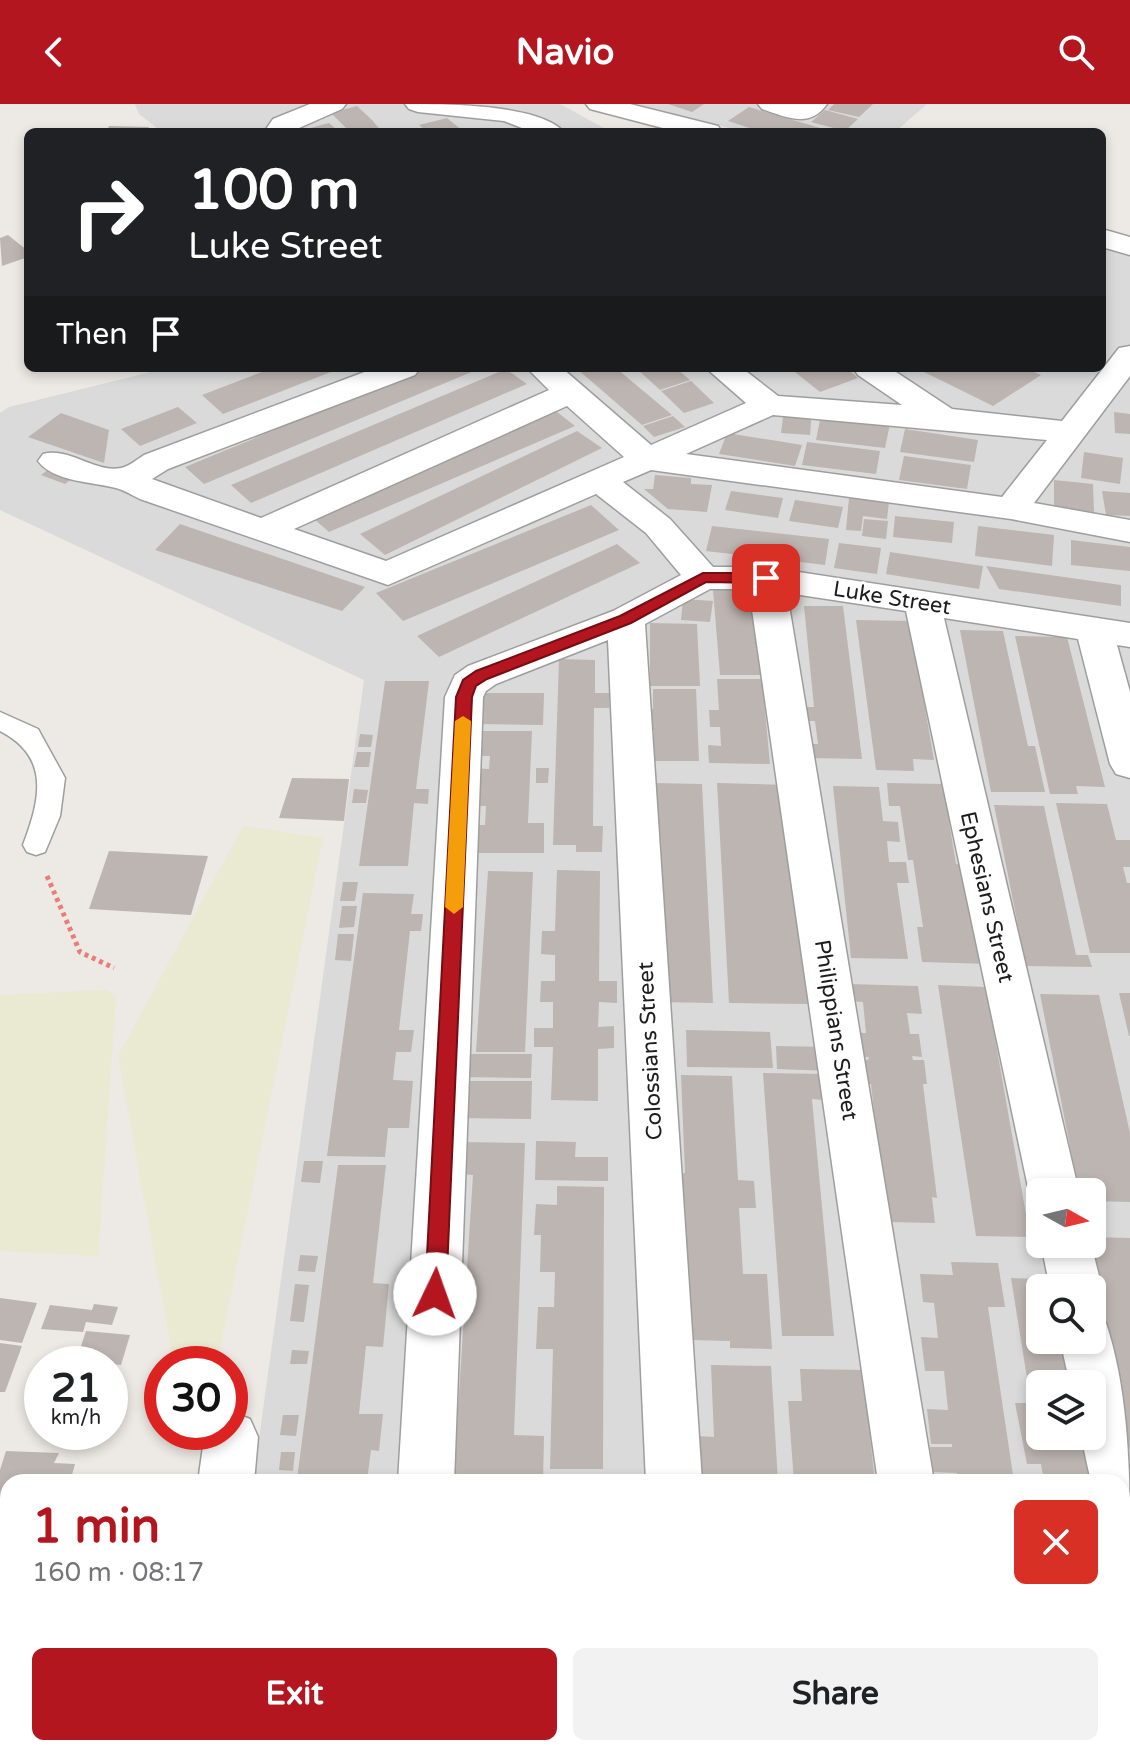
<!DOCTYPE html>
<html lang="en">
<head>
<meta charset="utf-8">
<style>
  body { margin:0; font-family:"Varela Round",sans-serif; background:#f2f2f2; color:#202124; height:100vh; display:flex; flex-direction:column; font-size:30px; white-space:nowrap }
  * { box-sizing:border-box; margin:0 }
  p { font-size:26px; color:#757577 }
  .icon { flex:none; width:44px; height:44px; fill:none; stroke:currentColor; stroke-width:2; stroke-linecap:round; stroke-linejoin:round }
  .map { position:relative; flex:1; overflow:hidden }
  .side { position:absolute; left:0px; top:1370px; width:1130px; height:282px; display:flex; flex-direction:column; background:#fff; border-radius:24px 24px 0 0; box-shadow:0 4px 12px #0003 }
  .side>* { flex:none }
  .hud { position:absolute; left:24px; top:24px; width:1082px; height:244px; border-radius:12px; box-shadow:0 4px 12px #0003; background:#202124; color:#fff; overflow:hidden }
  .needle { width:52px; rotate:98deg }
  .fabs { position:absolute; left:1026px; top:1074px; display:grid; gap:16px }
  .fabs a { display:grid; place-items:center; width:80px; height:80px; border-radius:12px; background:#fff; box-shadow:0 4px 12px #0003; font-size:40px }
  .speed { position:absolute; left:24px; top:1242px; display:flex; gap:16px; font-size:40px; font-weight:700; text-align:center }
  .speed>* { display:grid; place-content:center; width:104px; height:104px; border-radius:50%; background:#fff; box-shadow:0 4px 12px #0003; line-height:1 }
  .speed small { font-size:20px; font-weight:400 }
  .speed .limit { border:12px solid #d22; background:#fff; color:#111 }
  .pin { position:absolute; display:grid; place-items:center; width:68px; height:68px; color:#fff; margin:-34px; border-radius:16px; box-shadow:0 4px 12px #0006 }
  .me { position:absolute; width:88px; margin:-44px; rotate:3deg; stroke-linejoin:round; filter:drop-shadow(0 0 6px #0008) }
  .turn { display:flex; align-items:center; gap:28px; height:168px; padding:0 32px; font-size:36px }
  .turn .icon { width:104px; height:104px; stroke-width:2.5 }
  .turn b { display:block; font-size:56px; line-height:68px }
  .then { display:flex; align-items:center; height:76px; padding:0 32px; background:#0003; gap:16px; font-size:30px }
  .round { display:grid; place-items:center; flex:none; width:84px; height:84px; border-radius:12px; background:#f2f2f2 }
  .head { display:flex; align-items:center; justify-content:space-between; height:136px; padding:0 32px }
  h1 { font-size:48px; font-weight:700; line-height:60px; color:#b3161f }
  .button { display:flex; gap:16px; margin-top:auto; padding:16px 32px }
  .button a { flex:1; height:92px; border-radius:12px; background:#b3161f; color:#fff; font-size:32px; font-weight:700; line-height:92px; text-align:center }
  .button a+a { background:#f2f2f2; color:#202124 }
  header { display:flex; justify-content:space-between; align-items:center; height:104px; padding:0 32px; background:#b3161f; color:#fff; font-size:36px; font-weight:700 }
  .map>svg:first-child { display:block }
  .residential { fill:#dbdada; fill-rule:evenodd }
  .farmland { fill:#e9ead1 }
  .building { fill:#bdb5b1 }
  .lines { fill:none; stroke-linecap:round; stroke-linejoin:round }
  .service-casing { stroke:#9e9e9e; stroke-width:3 }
  .minor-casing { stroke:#9e9e9e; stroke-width:3 }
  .path { stroke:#e97e78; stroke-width:5; stroke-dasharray:4 4; stroke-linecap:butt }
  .service { fill:#fff; fill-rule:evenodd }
  .minor { fill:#fff; fill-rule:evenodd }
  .route { fill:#b3161f; stroke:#740e14; stroke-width:2 }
  .slow { fill:#f59e0b }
  .labels { text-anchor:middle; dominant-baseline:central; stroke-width:6; stroke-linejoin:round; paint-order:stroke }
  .street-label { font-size:22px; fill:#1d1d1d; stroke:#fff }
</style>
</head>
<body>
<header><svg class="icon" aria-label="back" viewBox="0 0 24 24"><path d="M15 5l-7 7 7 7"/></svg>Navio<svg class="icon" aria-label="search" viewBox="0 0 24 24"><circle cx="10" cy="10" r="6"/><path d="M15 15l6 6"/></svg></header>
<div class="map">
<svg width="1130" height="1651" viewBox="0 0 1130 1651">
  <rect width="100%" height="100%" fill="#ede9e4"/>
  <g class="residential">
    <path d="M135,0H560L611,28H162L139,10Z"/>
    <path d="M636,0H927L895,28H745Z"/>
    <path d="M1102,141L1130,150V1651H215L216,1644H1122V1378H253L364,576L0,406V309L9,303L167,264H1102ZM1040,1088H1092V1140H1040ZM1040,1184H1092V1236H1040ZM1040,1280H1092V1332H1040Z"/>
  </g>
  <g class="farmland">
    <path d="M243,722L323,734L217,1260H174L118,952Z"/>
    <path d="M107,886L116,893L98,1152L0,1147V891Z"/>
  </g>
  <g class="building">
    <path d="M668,0H704L692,8Z"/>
    <path d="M834,0H873L859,13L828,6Z"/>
    <path d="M357,2L372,16L382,28H350L331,9Z"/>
    <path d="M749,3L830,27V28H762L728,17Z"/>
    <path d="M825,6L858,15L845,27L811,18Z"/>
    <path d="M447,14L463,27L427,28L419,21Z"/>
    <path d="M329,19L339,28L303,26Z"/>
    <path d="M109,22L149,23L147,28H106Z"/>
    <path d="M8,131L28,147V153L2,162L0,134Z"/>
    <path d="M272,264H341L223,310L202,291Z"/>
    <path d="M425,264H481L204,380L185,363Z"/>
    <path d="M576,264H616L672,311L642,321Z"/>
    <path d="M636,264H676L690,276L660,286Z"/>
    <path d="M807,264H846L858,274L820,288L795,268Z"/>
    <path d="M916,264H1025L1041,271L993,302Z"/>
    <path d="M506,265L527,280L251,399L231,381Z"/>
    <path d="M691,277L714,299L684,309L661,287Z"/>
    <path d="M178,303L197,319L140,342L121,325Z"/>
    <path d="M552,304L575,322L329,428L306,408Z"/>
    <path d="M784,305L812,307L810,331L781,329Z"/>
    <path d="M1114,308L1130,310V330L1115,329Z"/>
    <path d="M61,309L109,326L104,359L28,333Z"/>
    <path d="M821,311L890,320L885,344L816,336Z"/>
    <path d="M673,312L685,323L654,333L643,322Z"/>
    <path d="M905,325L978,336L974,358L900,348Z"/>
    <path d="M577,327L602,344L385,451L360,430Z"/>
    <path d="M727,329L802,341L795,362L719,350Z"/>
    <path d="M807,338L880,347L876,370L802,361Z"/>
    <path d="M1084,348L1123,354L1120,380L1081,374Z"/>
    <path d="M904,352L971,361L967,385L899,376Z"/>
    <path d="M53,362L76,371L65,380L41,371Z"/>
    <path d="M655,371L691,374V380L712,381L707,408L668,405L644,385H653Z"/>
    <path d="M1054,376L1093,380L1094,408L1054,404Z"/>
    <path d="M731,387L783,394L778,414L725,406Z"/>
    <path d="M1102,387L1130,389V412L1106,411Z"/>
    <path d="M849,394L889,398L887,415L863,412L861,427L846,426Z"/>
    <path d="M795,396L843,403L838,424L789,417Z"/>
    <path d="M591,401L619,426L403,517L376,489Z"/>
    <path d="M895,412L954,418L952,439L893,433Z"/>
    <path d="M864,415L888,417L886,435L862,432Z"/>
    <path d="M180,420L365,483L342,507L155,446Z"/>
    <path d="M712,422L829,435L825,461L706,447Z"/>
    <path d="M978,422L1054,431L1052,462L975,452Z"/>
    <path d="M1071,436L1130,443V467L1071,461Z"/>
    <path d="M839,439L881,444L877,470L834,464Z"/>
    <path d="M617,440L640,459L439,553L417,532Z"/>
    <path d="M890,448L983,462L979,485L886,470Z"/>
    <path d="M986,462L1121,481V502L999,485Z"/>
    <path d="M713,486H755L763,571H720Z"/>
    <path d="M683,495L713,497L710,518L681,516Z"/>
    <path d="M804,502H843L862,655L812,654L811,640H818L815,617H806L805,603H814Z"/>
    <path d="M856,516L910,517L934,656L913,655L914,667L876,666Z"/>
    <path d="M650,519L697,520L700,582H650Z"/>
    <path d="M960,526L1003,527L1028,642H1035L1045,688H991Z"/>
    <path d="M1015,532L1067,533L1105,683L1076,682L1078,690H1050Z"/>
    <path d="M559,555L595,556V589H610L609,604H594L593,722H603L602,748H576V741H553Z"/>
    <path d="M717,575H762L770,660L709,659L708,641L721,642L720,623H710L709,606H719Z"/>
    <path d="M385,577H429L416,685H429L428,700L414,699L408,762H359Z"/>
    <path d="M653,585H696L699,657H648V641H654V626H644V605H653Z"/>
    <path d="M479,589H544L543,621L477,620Z"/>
    <path d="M478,627H532L528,719H544V749H474L476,721H485L486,702H469L471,664L489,665L490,652H476Z"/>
    <path d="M360,630L373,631L371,643H358Z"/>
    <path d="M357,648H371L369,663H354Z"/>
    <path d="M536,664H549L548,679H536Z"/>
    <path d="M292,674L349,675L344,717L279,714Z"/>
    <path d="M652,679L702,680L713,899L656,898Z"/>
    <path d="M717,679L789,681L805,874H815L817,898L807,897L808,900L729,899Z"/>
    <path d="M887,679L943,680L956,760L968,761L965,782L973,825H984L990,860L922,858L917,823H923L913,756H908L900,702H889Z"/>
    <path d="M833,682L879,683L883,717L898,718L900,738L887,737L889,758H906L909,779H897L908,855L851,854Z"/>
    <path d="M354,685L368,686L366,699H352Z"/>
    <path d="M1056,699L1107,700L1116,736H1130V763H1123L1127,779H1130V849H1090Z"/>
    <path d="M994,701L1044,702L1076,851H1088L1092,863L1026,862Z"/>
    <path d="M109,747L208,752L191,811L89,805Z"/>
    <path d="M557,766L600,767L599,877H617V899L599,898L598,923L614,922V944L598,945V997L551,996L553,943H534V924H553V898H540L541,877H555V851L541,850L542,827H555Z"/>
    <path d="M488,767L533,768L525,948H476Z"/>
    <path d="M343,778H358L355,797H340Z"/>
    <path d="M363,789L414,790L411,810H423L421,827H410L399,926H414L411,948H396L393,976L413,977L409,1024H388L385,1053L327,1052Z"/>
    <path d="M342,802H357L354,823L339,824Z"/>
    <path d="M338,830H354L351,857L335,856Z"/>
    <path d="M849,880L918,882L922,910L907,909L910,930H919L922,953L912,952L913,956H924L927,980H923L937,1094L932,1093L935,1119L886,1118L871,980L858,979L855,955L868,956L869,953H855L853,929H866L863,898L851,897Z"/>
    <path d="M938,881L986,883L1030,1133L976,1132Z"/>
    <path d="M1119,889H1130V932H1129Z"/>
    <path d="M1040,890L1099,891L1130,1029V1098L1092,1097V1088H1079Z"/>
    <path d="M686,926L770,928L773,964L687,963Z"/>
    <path d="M776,942L828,943L830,967L777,965Z"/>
    <path d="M463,950H532L531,974L461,973Z"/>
    <path d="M763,969L822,970L824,996L812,995L834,1232H782Z"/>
    <path d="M681,971L732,972L738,1076L754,1077L756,1104H739L743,1170H767L772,1245L730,1244V1237L690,1236L685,1100H674L672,1070L685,1069Z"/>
    <path d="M458,977H532L531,1015L455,1014Z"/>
    <path d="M536,1037L576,1038L575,1053H608V1077L535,1076Z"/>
    <path d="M460,1038L525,1039L514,1331L544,1332L543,1378H437L439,1337H456L473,1071L458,1070Z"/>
    <path d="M304,1057H323L320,1079L301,1078Z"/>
    <path d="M338,1061H386L373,1179L389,1180L383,1243L366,1242L359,1310H383L379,1347L371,1346L367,1377L297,1375Z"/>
    <path d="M557,1082L604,1083L603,1365H550L553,1245H536L538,1203H554L555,1168H540L541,1131H534L536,1100L557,1101Z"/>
    <path d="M1092,1133L1130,1134V1346L1105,1227H1096L1092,1208V1197H1099L1088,1140H1092Z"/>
    <path d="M300,1151L318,1152L315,1168L298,1167Z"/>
    <path d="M951,1158L998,1159L1005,1203H988L1014,1378H958L957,1369L933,1368L930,1343H952V1340H931L927,1305L948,1306L944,1267H925L921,1233L938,1234L934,1199L923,1198L920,1170L953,1171Z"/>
    <path d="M1011,1174L1064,1176L1065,1184H1040V1236H1075L1083,1280H1040V1332H1093L1101,1378H1044L1041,1360H1027L1015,1299H1031Z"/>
    <path d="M295,1180L309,1181L304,1218L290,1217Z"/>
    <path d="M0,1194L37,1199L22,1239L0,1236Z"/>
    <path d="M94,1200L118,1203L112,1221L86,1218L83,1228L41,1225L50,1201L92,1206Z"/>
    <path d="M86,1227L130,1231L121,1261L76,1257Z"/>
    <path d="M0,1239L22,1242L5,1288H0Z"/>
    <path d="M292,1246L309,1247L307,1260H290Z"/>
    <path d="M711,1261L771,1262L778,1378H716V1371H700L698,1332L714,1333Z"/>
    <path d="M800,1265L864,1266L867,1300H879L883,1332H870L875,1378H794L788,1297H802Z"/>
    <path d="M283,1311H299L296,1332L280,1331Z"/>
    <path d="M6,1347L59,1349L54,1359L75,1360L70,1378H8V1514H0V1366Z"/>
    <path d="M281,1348H295L293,1367L279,1366Z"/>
    <path d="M1130,1577V1600L1122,1606V1580Z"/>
    <path d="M1130,1616V1651H1078L1072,1644H1122V1622Z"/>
    <path d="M275,1644H369L368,1651H274Z"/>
    <rect x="448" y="1644" width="82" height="7"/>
    <rect x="538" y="1644" width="71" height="7"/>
    <path d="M726,1644H796V1651H727Z"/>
  </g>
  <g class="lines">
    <g class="service-casing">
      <path id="service" d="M0,608L38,625L65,674L60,712L45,748L36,751L27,748L23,741C40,696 51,653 0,627Z"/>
    </g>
    <g class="minor-casing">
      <g id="minor">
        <path d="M310,0H346L342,5L290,28H264L273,15Z"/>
        <path d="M405,0C445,0 539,0 564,28H532L504,17L418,8L409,5Z"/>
        <path d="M586,0H630L718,22L722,28H678L590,5Z"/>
        <path d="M758,0H827C810,25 786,13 762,5Z"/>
        <path d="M1102,125L1130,133V151L1102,143Z"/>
        <path d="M1130,242V272L1034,399L1130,416V438L1011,415L651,366L623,378L670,415L713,463H766L1130,519V543L1117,541L1130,588V674L1116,670L1110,660L1078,535L944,514L1079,1088H1040V1104L1029,1088L906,507L787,489L934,1378H878L749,485H710L645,520L702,1378H646L608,536L496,580L486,587L483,593L454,1378H398L445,593L455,571L468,562L613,507L681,471L646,429L596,390L388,481L140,395C132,391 124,386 116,384C94,378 53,378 38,357L43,350C70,343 94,369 121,364C128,363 138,355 144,351L375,264H420L415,271L168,365L152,375L261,414L549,286L527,264H562L651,341L746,299L706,264H742L778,292L902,301L858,271L853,264H890L952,305L1062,317L1119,244ZM567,302L624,353L386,457L294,425ZM773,311L1047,336L1002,393L686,350Z"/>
        <path d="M1041,1140H1091L1102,1184L1094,1200L1092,1201V1184H1050Z"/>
        <path d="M1092,1214L1106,1219C1130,1292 1130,1375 1130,1453L1122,1450V1378H1091L1081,1332H1092V1280H1070L1060,1236H1092Z"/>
        <path d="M230,1307L250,1315L258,1333L254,1378H198L205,1328H230Z"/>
        <path d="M1130,1517V1580L1122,1583V1520Z"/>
        <path d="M127,1644H189L187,1651H125Z"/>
        <rect x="382" y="1644" width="62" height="7"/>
        <path d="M658,1644H720L721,1651H659Z"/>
        <path d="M916,1644H1043L1040,1651H917Z"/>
      </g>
    </g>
    <path class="path" d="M47,772L80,848L114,864"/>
    <use href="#service" class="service"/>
    <use href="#minor" class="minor"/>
  </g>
  <path class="route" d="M703,469H766L773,474L766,479L706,478L631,519L487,575L476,582L472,593L446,1190L443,1196L435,1199L428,1196L425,1190L456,593L463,576L476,567L620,512Z"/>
  <path class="slow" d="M463,612L471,617L463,803L454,810L445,803L455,617Z"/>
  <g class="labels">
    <g class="street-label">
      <text transform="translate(892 494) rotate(9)">Luke Street</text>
      <text transform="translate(987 793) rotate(77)">Ephesians Street</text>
      <text transform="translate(836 926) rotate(81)">Philippians Street</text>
      <text transform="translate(650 947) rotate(-93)">Colossians Street</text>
    </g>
  </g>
</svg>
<div class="fabs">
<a><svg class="needle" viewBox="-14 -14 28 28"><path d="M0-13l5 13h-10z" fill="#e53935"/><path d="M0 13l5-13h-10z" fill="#757577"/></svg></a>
<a><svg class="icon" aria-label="search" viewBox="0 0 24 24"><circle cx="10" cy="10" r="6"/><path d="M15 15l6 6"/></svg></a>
<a><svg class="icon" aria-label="layers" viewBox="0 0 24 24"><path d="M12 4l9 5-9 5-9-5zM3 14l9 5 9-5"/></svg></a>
</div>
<div class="speed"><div>21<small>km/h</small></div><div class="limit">30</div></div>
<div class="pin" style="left:766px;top:474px;background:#d93025"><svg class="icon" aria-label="arrive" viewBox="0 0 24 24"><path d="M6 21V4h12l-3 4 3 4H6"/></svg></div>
<svg class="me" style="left:435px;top:1190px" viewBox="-20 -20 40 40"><circle r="19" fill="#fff"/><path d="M0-13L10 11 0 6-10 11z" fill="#b3161f"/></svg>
<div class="hud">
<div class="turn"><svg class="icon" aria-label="right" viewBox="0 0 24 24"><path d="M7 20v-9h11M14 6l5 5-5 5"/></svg><div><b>100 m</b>Luke Street</div></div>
<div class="then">Then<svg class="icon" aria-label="arrive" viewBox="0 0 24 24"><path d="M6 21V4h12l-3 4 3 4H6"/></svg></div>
</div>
<section class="side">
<div class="head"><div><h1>1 min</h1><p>160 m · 08:17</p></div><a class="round" style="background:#d93025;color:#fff"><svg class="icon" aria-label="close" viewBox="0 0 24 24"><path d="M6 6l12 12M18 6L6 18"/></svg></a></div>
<div class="button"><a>Exit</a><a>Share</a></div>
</section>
</div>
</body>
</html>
